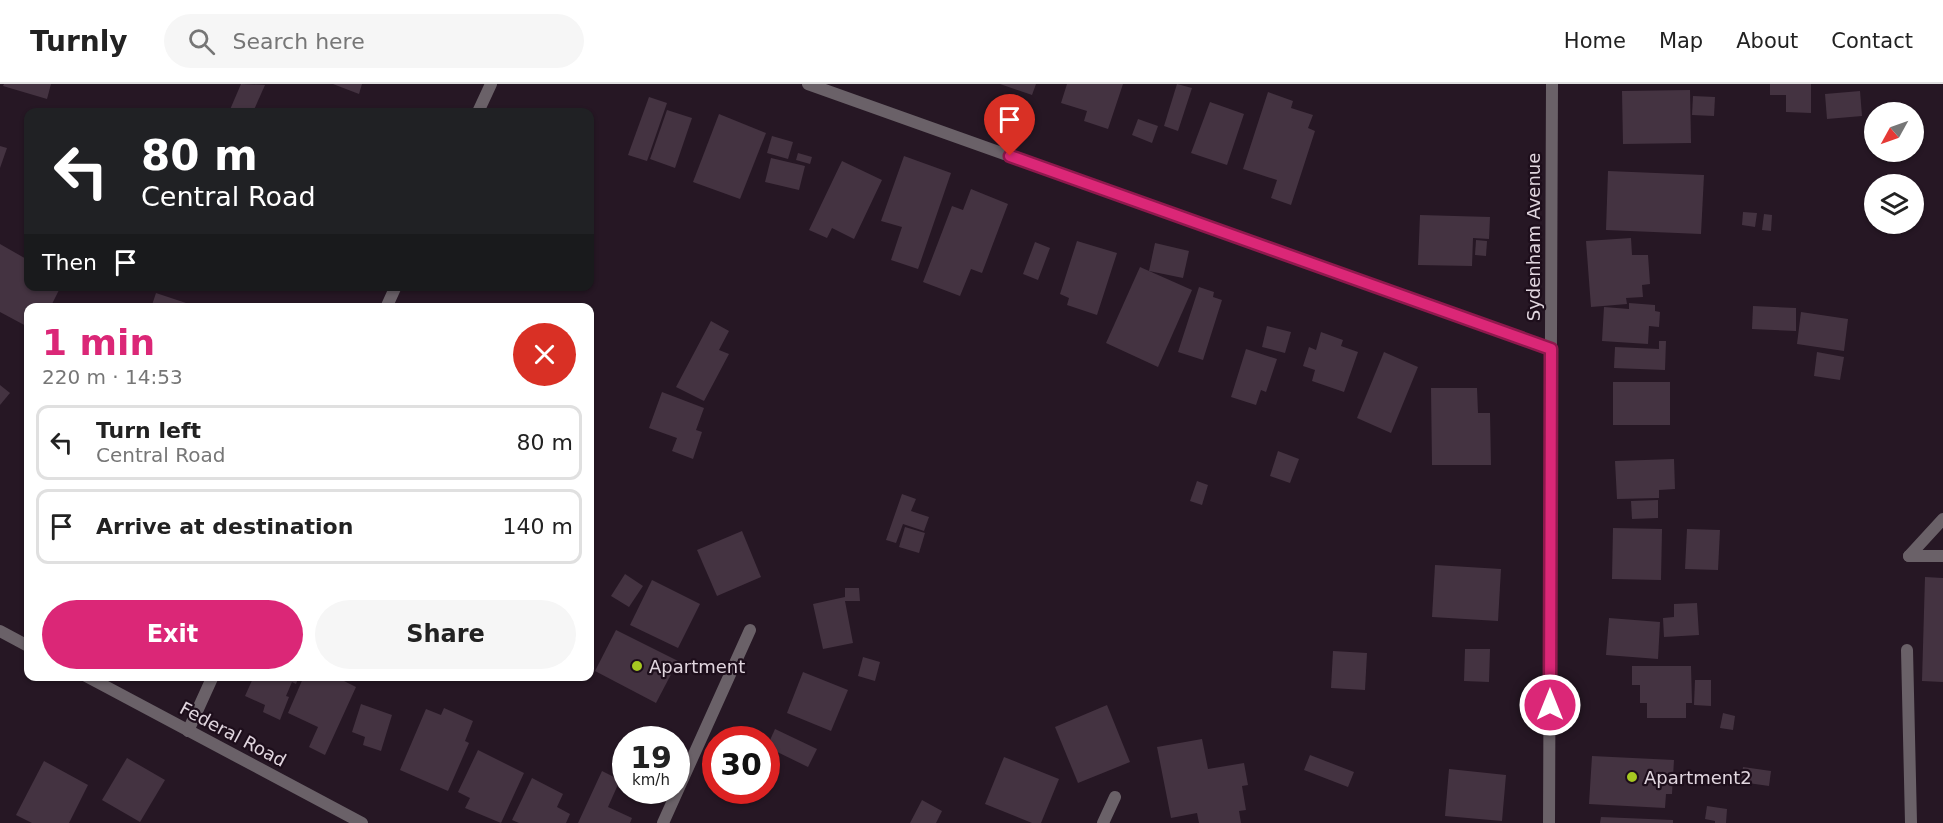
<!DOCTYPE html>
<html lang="en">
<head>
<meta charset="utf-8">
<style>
  body { margin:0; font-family:"DejaVu Sans",sans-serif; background:#f6f6f6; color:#222; height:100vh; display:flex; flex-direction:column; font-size:22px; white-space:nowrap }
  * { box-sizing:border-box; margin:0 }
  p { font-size:20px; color:#767676 }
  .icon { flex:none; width:33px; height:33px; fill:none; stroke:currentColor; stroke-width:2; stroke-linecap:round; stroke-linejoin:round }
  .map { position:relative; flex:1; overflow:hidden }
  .panel { position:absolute; left:24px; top:219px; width:570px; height:378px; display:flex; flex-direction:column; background:#fff; border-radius:12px; box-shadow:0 2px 4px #0004 }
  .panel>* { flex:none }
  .top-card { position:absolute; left:24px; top:24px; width:570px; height:183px; border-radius:12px; box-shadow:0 2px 4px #0004; background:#202124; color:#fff; overflow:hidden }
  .needle { width:39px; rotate:230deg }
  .tools { position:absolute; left:1864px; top:18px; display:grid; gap:12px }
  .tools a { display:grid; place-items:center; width:60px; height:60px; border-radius:50%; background:#fff; box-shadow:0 2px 4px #0004; font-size:30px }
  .speed { position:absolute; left:612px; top:642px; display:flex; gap:12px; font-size:30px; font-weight:700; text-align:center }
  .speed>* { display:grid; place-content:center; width:78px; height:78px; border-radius:50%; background:#fff; box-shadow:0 2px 4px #0004; line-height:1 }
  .speed small { font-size:15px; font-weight:400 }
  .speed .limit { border:9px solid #d22; background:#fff; color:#111 }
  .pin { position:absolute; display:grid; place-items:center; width:51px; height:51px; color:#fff; margin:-62px -26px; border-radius:50% 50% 50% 0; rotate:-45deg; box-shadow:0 0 6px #0007 }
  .pin .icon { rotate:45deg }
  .me { position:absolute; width:66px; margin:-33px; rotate:0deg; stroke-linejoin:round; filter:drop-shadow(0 0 4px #0008) }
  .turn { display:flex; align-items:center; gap:21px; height:126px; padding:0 18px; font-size:27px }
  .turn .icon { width:78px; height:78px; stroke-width:2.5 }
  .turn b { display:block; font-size:42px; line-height:51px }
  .then { display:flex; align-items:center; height:57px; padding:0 18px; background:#0003; gap:12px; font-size:22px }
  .round { display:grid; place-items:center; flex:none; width:63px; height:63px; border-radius:32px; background:#f6f6f6 }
  .overview { display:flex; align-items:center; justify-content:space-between; height:102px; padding:0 18px }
  h1 { font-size:36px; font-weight:700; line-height:45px; color:#db2777 }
  .primary-button { display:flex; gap:12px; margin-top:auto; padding:12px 18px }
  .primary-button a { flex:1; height:69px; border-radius:36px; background:#db2777; color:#fff; font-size:24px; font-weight:700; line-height:69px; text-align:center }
  .primary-button a+a { background:#f6f6f6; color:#222 }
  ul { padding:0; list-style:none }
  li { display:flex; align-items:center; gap:18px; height:75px; margin:0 12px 9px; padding:0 6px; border:3px solid #e0e0e0; border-radius:12px }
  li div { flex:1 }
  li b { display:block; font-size:22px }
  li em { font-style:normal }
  header { display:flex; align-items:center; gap:36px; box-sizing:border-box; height:84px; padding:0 30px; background:#fff; border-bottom:2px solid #e0e0e0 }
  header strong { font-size:28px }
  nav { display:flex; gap:33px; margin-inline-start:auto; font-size:21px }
  .search { width:420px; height:54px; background:#f6f6f6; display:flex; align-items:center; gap:15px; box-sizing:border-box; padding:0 21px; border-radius:33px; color:#767676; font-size:22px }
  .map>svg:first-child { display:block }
  .building { fill:#443341 }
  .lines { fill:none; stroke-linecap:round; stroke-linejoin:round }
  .lane { stroke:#6a6168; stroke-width:12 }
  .street { stroke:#6a6168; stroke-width:12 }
  .route-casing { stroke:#8e194d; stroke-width:15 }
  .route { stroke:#db2777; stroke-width:10 }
  .poi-dot { fill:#a6c821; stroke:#1d0e1b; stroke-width:2 }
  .labels { text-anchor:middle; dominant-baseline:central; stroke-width:4.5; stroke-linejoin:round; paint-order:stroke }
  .street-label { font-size:18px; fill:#e0d5de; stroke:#1d0e1b }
  .poi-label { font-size:18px; fill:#e0d5de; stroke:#1d0e1b; text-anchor:start }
</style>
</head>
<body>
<header>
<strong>Turnly</strong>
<div class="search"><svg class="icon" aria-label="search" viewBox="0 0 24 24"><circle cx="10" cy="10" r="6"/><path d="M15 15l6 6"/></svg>Search here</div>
<nav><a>Home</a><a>Map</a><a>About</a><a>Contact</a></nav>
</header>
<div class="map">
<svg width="1943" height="739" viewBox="0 0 1943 739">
  <rect width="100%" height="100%" fill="#261724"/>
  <g class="building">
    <path d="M4,0H51L47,15L3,2Z"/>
    <path d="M241,0L265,1L253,28H229Z"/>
    <path d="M333,0H362L359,10Z"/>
    <path d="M1000,0H1036L1032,11Z"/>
    <path d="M1067,0H1123L1108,45L1084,37L1087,27L1061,19Z"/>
    <path d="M1177,0L1192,4L1178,47L1164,42Z"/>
    <path d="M1770,0H1811V29L1786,28V11H1770Z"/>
    <path d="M1690,6L1691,59L1623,60L1622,7Z"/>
    <path d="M1860,7L1862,32L1827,35L1825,10Z"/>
    <path d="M1268,8L1293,17L1291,24L1313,31L1308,44L1315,47L1291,121L1271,114L1277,96L1243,85Z"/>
    <path d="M1693,12L1715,13L1714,32L1692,31Z"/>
    <path d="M649,13L667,19L647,77L628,71Z"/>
    <path d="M1210,18L1244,30L1227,81L1191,69Z"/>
    <path d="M667,26L692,34L675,84L650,75Z"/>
    <path d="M719,30L766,49L740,115L693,98Z"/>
    <path d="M1138,35L1158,42L1152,59L1132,51Z"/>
    <path d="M772,52L793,58L788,75L767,69Z"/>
    <path d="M0,62L7,64L0,84Z"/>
    <path d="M798,69L812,73L810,80L796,76Z"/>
    <path d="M904,72L951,89L918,185L891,176L902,143L881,137Z"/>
    <path d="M771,74L805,82L799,106L765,98Z"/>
    <path d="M842,77L882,96L854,155L832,144L827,154L809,146Z"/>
    <path d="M1608,87L1704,91L1701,150L1606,146Z"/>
    <path d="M971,105L1008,120L982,189L971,185L960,212L923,198L952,122L963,126Z"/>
    <path d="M1743,128L1757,129L1755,143L1742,141Z"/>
    <path d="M1764,130L1772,131L1771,147L1762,146Z"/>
    <path d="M1420,131L1490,133L1489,155L1473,154L1472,182L1418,181Z"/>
    <path d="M1631,154L1632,171H1648L1650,200L1642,201L1643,213L1626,214L1627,220L1591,223L1586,157Z"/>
    <path d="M1476,156L1487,157L1486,172L1475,171Z"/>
    <path d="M1077,157L1117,169L1097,231L1067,221L1069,214L1060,210Z"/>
    <path d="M1035,158L1050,164L1038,196L1023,190Z"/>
    <path d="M1155,159L1189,167L1183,194L1149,187Z"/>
    <path d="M0,160L28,176V202H61L50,224H28V243L0,228Z"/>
    <path d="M1140,183L1192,206L1158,283L1106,259Z"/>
    <path d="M1199,203L1214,208L1213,213L1222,216L1203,276L1178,268Z"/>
    <path d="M156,209L198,223V224H151Z"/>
    <path d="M1629,219L1655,221V227L1660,228L1659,243L1649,242L1648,260L1602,257L1604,223L1629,225Z"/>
    <path d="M1753,222L1796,224V247L1752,245Z"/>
    <path d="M1801,228L1848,235L1844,267L1797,260Z"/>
    <path d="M711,237L729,247L719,266L729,270L704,317L676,303Z"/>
    <path d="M1267,242L1291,248L1285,269L1262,263Z"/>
    <path d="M1321,248L1343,256L1341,262L1358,268L1344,308L1312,297L1315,286L1303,282L1309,263L1316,266Z"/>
    <path d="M1659,257H1666L1665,286L1614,284L1615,263L1659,265Z"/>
    <path d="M1246,265L1277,275L1266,308L1261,306L1256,321L1231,313Z"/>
    <path d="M1384,268L1418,283L1391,349L1357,334Z"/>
    <path d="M1817,268L1844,273L1840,296L1814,292Z"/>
    <rect x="1613" y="298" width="57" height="43"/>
    <path d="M0,301L10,309L0,321Z"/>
    <path d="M1431,304H1477L1478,329H1490L1491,381H1432Z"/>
    <path d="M662,308L704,324L696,346L702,348L693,375L672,367L677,354L649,344Z"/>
    <path d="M1278,367L1299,375L1290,399L1270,392Z"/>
    <path d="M1674,375L1675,405L1659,406V414L1617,415L1615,377Z"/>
    <path d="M1197,397L1208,401L1202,421L1190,417Z"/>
    <path d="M902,410L916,415L911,427L929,433L924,447L903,440L896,459L886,456Z"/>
    <path d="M1658,416V434L1632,435L1631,417Z"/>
    <path d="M905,443L925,449L919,469L899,463Z"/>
    <path d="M1613,444L1662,445L1661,496L1612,495Z"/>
    <path d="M1687,445L1720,446L1718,486L1685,485Z"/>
    <path d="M742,447L761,493L717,512L697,466Z"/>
    <path d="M1435,481L1501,485L1498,537L1432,533Z"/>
    <path d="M625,490L643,502L629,523L611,512Z"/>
    <path d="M1925,493L1943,494V598L1922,597Z"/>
    <path d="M652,496L700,520L678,564L630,541Z"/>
    <path d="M845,504H859L860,517H845L853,559L823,565L813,520L845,513Z"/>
    <path d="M1697,519L1699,551L1664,553L1663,534L1674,533V520Z"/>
    <path d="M1609,534L1660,538L1658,575L1606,571Z"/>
    <path d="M616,546L678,577L656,619L595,587Z"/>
    <path d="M1465,565H1490L1489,598L1464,597Z"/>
    <path d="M1333,567L1367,569L1365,606L1331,604Z"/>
    <path d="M863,573L880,578L875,597L858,592Z"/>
    <path d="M1632,582H1691L1692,619H1686V634H1647V619H1640V601H1632Z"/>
    <path d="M803,588L848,606L831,647L787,629Z"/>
    <path d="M254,592H299L296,600L292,598L286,612L289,613L280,636L263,628L265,621L245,612Z"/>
    <path d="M304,592H334L356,603L325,671L309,663L318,643L288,629Z"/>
    <path d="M1695,596H1711V622L1694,621Z"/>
    <path d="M361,620L392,631L381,667L363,661L365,653L352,648Z"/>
    <path d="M1107,621L1130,678L1078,699L1055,643Z"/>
    <path d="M444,624L473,637L465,657L469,659L448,707L400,686L426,625L441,631Z"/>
    <path d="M1723,629L1735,632L1733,646L1720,644Z"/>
    <path d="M775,645L817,665L808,683L767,663Z"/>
    <path d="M1202,655L1208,685L1244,679L1248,701L1242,702L1246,726L1239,727L1241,739H1199L1197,729L1171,734L1157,663Z"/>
    <path d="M478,666L524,689L501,739L465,724L470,714L458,708Z"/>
    <path d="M1310,671L1354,688L1348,703L1304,686Z"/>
    <path d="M1592,672L1674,676L1672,710H1666L1665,724L1589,720Z"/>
    <path d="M1004,673L1059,695L1041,739H1032L985,720Z"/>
    <path d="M127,674L165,696L140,738L102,716Z"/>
    <path d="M44,677L88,701L69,739H32L16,731Z"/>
    <path d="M1743,683L1771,687L1769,702L1741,698Z"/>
    <path d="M1449,685L1506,691L1502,737L1445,732Z"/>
    <path d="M602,687L620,696L608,723L632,734L630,739H578Z"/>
    <path d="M532,694L563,710L557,723L570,730L566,739H519L512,736Z"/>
    <path d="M922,716L942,727L936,739H910Z"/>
    <path d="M1707,722L1727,725L1726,739H1715V737L1705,735Z"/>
    <path d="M1601,733L1673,736V739H1600Z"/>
  </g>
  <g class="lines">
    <path class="lane" d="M1907,566L1911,739"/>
    <g class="street">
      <path d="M808,0L1551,265"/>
      <path d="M478,28L491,0"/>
      <path d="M386,224L396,202"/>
      <path d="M1909,472L1943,435"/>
      <path d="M1909,472H1943"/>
      <path d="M0,547L28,562"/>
      <path d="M86,592L362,739"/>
      <path d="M188,647L213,592"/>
      <path d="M663,739L750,546"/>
      <path d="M1103,739L1115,713"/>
      <path d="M1549,739L1552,0"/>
    </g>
  </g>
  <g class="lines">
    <g class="route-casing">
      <path id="route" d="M1010,72L1551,265L1550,621"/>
    </g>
    <use href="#route" class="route"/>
  </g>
  <g class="poi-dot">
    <circle cx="637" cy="582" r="6"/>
    <circle cx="1632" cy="693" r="6"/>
  </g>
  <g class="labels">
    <g class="street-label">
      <text transform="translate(1533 153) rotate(-90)">Sydenham Avenue</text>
      <text transform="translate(233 650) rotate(28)">Federal Road</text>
    </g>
    <g class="poi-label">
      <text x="649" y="582">Apartment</text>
      <text x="1644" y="693">Apartment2</text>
    </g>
  </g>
</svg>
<div class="tools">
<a><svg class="needle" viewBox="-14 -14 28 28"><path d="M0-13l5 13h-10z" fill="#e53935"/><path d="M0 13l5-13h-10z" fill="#767676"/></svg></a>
<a><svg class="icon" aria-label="layers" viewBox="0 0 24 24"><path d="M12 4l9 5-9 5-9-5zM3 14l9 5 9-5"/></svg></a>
</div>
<div class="speed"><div>19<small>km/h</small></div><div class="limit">30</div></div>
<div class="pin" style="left:1010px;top:72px;background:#d93025"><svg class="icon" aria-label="arrive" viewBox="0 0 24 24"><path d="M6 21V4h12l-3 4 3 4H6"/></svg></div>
<svg class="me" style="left:1550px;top:621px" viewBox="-20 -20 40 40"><circle r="17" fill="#db2777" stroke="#fff" stroke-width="3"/><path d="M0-11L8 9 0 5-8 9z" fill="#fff"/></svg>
<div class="top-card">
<div class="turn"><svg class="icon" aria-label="left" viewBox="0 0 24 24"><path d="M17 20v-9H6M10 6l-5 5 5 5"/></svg><div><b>80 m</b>Central Road</div></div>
<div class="then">Then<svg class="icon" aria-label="arrive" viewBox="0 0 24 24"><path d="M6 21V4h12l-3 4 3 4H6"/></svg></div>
</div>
<section class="panel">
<div class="overview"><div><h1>1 min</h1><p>220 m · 14:53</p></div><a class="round" style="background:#d93025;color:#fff"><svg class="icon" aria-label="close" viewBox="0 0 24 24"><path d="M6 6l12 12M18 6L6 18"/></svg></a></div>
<ul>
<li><svg class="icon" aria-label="left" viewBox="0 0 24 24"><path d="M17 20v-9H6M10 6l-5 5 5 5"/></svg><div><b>Turn left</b><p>Central Road</p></div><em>80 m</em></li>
<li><svg class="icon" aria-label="arrive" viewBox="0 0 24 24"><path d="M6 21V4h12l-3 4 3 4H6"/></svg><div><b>Arrive at destination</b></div><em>140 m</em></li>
</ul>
<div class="primary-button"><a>Exit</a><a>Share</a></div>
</section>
</div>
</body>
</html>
